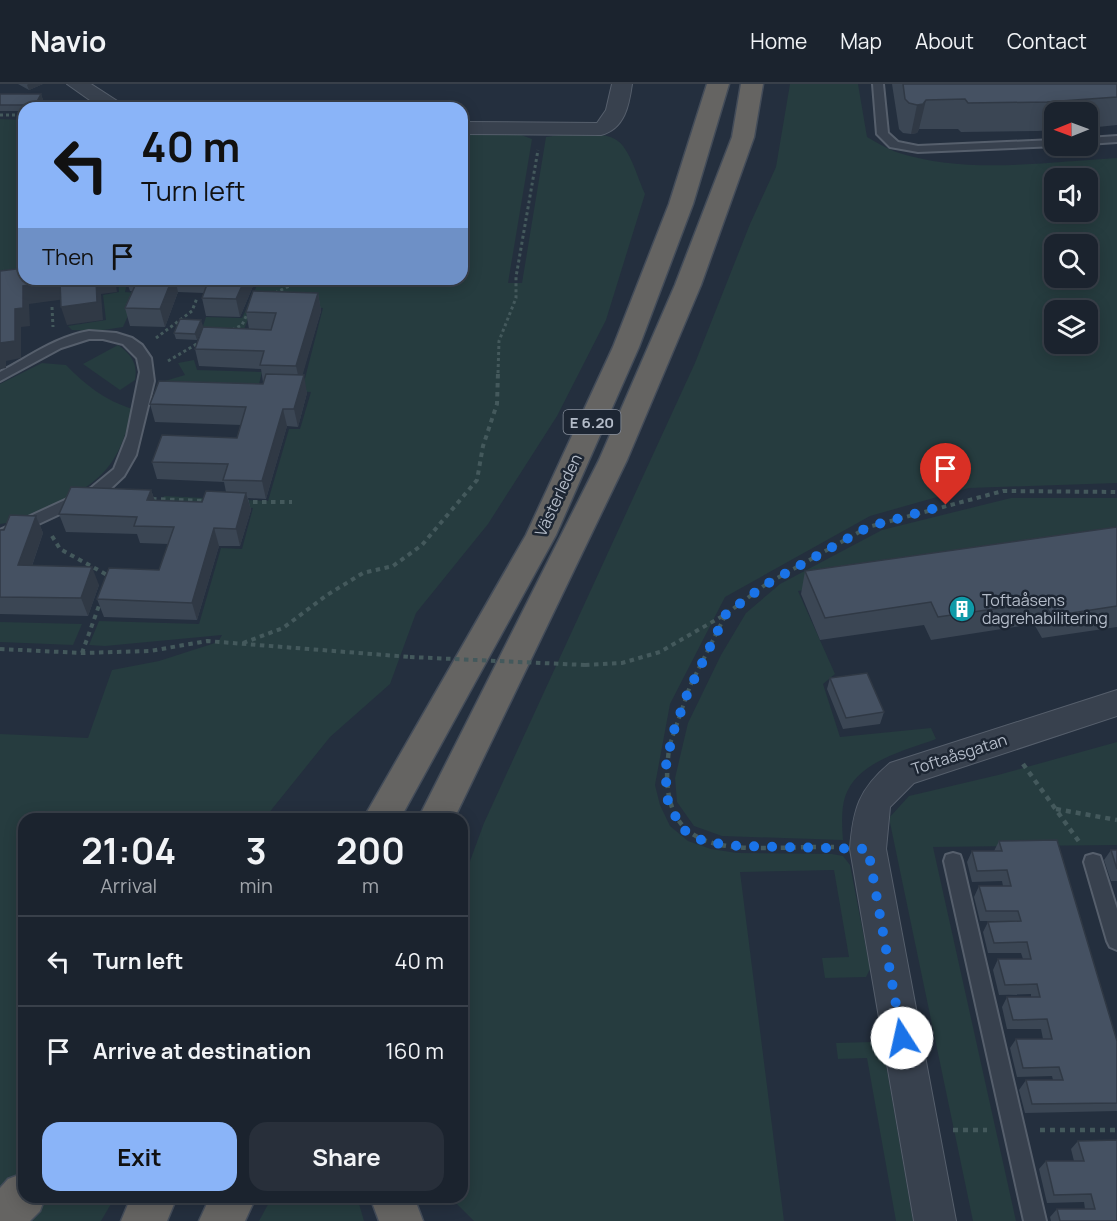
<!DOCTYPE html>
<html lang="en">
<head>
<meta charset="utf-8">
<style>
  body { margin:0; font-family:Manrope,sans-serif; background:#282f3a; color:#f1f3f6; height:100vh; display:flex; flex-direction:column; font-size:22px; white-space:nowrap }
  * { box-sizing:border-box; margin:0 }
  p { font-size:20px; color:#a0a4aa }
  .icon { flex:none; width:33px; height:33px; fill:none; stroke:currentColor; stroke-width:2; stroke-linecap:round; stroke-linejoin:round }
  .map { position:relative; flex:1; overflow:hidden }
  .sheet { position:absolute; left:18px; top:729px; width:450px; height:390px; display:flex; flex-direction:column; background:#1b232e; border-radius:18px; box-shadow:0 3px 15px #0003,0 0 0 2px #39404a }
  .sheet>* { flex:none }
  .banner { position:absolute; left:18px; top:18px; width:450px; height:183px; border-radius:18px; box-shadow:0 3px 15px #0003,0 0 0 2px #39404a; background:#8ab4f8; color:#111; overflow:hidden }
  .needle { width:39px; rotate:269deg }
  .tools { position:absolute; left:1044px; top:18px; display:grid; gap:12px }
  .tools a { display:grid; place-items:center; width:54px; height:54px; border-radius:12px; background:#1b232e; box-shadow:0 3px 15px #0003,0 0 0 2px #39404a; font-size:30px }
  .pin { position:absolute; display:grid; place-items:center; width:51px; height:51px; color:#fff; margin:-62px -26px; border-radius:50% 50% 50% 0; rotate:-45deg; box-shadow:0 0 6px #0007 }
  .pin .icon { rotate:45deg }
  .me { position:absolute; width:66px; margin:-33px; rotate:350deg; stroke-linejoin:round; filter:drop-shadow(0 0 4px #0008) }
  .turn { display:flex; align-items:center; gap:21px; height:126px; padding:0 24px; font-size:27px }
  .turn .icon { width:78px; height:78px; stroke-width:2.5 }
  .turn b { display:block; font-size:42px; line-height:51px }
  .then { display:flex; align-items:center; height:57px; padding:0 24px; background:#0003; gap:12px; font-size:22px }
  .eta { display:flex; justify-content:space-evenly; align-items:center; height:102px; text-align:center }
  .eta b { font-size:36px; font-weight:700; line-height:42px }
  .primary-button { display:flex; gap:12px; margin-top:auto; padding:12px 24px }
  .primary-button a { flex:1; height:69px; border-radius:18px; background:#8ab4f8; color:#111; font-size:24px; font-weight:700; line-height:69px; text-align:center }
  .primary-button a+a { background:#282f3a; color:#f1f3f6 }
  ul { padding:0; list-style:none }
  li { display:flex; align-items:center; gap:18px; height:90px; padding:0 24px; border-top:2px solid #39404a }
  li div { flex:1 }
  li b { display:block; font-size:22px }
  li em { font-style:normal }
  header { display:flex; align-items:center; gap:36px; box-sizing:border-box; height:84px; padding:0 30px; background:#1b232e; border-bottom:2px solid #39404a }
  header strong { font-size:28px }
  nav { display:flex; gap:33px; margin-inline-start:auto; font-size:21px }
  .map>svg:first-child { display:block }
  .green { fill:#263c3f; fill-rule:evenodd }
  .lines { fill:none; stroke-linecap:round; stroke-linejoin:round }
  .service-casing { stroke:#565f6c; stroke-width:4 }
  .minor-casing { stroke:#565f6c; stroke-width:2 }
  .trunk-casing { stroke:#434c59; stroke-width:3 }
  .path-far2 { stroke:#44595c; stroke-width:3; stroke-dasharray:3 3; stroke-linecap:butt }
  .path-far1 { stroke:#44595c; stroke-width:4; stroke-dasharray:4.5 4.5; stroke-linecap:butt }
  .path { stroke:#44595c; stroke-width:4.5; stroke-dasharray:5 5; stroke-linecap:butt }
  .service { fill:#38414e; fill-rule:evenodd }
  .minor { fill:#38414e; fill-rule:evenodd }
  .trunk { fill:#656462; fill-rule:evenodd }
  .path-bridge { stroke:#44595c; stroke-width:4; stroke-dasharray:4.5 4.5; stroke-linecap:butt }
  .wall { fill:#3b4654 }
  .shaded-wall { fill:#303945 }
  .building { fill:#455162; stroke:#303945; stroke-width:1.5 }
  .route { stroke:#1a73e8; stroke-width:10; stroke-dasharray:0 18 }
  .labels { text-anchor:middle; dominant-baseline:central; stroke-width:5; stroke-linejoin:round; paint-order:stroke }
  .shield { fill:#1d2633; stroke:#878f9c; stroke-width:1.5 }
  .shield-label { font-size:15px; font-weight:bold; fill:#b4bcc9 }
  .street-label { font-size:16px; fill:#b4bcc9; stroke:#1d2633 }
  .poi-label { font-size:16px; fill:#b4bcc9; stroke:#1d2633; text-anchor:start }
</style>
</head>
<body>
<header>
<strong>Navio</strong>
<nav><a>Home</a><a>Map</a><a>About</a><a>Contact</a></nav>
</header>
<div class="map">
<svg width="1117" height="1137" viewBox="0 0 1117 1137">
  <rect width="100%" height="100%" fill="#242f3e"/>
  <g class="green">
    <path d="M790,0H858L867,53C876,58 886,64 896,68C966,91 1045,78 1117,74V399L969,404L870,432L725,513L670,620L655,701L660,721L670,742L688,757L711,765L737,769L832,770L843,772L850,781L870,885L866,893L825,894L822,874L849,873L834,786L740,788L784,1137H474L450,1113H462V799L484,739L695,279L750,140L776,83ZM1054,94H1088V128H1054ZM1054,160H1088V194H1054ZM1054,226H1088V260H1054Z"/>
    <path d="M0,35L24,36V195L0,199Z"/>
    <path d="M462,46L516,49L532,55L508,199H522L546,53C566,50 609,43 623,62C633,75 638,95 645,110L606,236L557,332L488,440L416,529L390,600L330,653L264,735H24V1086L0,1113V650L88,654L112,586L159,577L218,558L222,551L105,562L89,561L99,537L199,540L221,464L242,465L253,424L159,421L164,412L268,417L289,345H300L311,308L268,306L154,311L158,299L185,291L178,279L194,276L197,286L262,288L259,300L303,302L323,224L253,222L243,248H209L203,242L206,233L242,234L260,195H462Z"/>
    <path d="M118,195H128L125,208L138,209L123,243L97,247L72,246L68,242L106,236L103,211L119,208Z"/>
    <path d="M118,261C131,270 138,280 135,296L120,306L83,280Z"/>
    <path d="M42,279L66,281C85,301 105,316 132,325C119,386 96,403 40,426C27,431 13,439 0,440V300Z"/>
    <path d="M1011,414H1117V457L902,488L798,507L835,590L823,600L840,653L931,644L936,655C904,667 857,677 845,713C841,726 842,743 843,756L722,752L694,742L677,718L675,694L688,639L721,571L746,529L780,500L882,446Z"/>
    <path d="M0,538L82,540L73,561L0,558Z"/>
    <path d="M1117,658V761L933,763L1016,1137H973L889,734L909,712L998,691Z"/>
    <path d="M872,958L880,961L884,969L913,1137H896L867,974L838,975L836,959Z"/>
    <path d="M48,1113H115L101,1137H27Z"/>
    <path d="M272,1113H357L364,1137H259Z"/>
  </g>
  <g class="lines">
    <g class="service-casing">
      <g id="service">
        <path d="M873,0H883L888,49L898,58L918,62L1054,56V62H1057L918,68L890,63L877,50Z"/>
        <path d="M1117,52V58L1088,60V54Z"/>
        <path d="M89,247L116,249L132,254L142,261L151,274L154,297L136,371L124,392L107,408L0,458V446L91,404L114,385L127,352L140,288L137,274L123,260L103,255H89L61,264L0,297V288C31,272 55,253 89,247Z"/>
        <path d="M953,769L960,771L962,777L1046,1137H1024L944,777L946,771Z"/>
        <path d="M1093,770L1100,772L1102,778L1117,825V866L1110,863L1107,857L1084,778L1086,772Z"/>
      </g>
    </g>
    <g class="minor-casing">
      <g id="minor">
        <path d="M67,0H91L122,20L125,24H101Z"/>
        <path d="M612,0H632C629,21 625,45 601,51L462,50V38L597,39L606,26Z"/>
        <path d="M1117,606V632L914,699L890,723L886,765L956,1137H914L850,765C853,725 859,705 890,679Z"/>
      </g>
    </g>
    <g class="trunk-casing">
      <g id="trunk">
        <path d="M707,0H729L693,120L639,263L556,451L400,735H363L526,451L613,263L669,120Z"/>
        <path d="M741,0H763L754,53L701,201L627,376L454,735H418L599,376L675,201L732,53Z"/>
        <path d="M24,1089V1113H45L40,1127L30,1137H0V1104L8,1095Z"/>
        <path d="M131,1113H177L167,1137H121Z"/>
        <path d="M210,1113H256L245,1137H199Z"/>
        <path d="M370,1113H414L423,1137H379Z"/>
      </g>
    </g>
    <g class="path-far2">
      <path d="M0,31H24"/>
      <path d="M275,209L295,199"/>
      <path d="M52,223L53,243"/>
      <path d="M232,246L242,241L248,228"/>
      <path d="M156,254L192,227L197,214"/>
      <path d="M168,277L200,258"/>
      <path d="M498,289L499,257L516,214V193L538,66"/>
    </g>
    <g class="path-far1">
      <path d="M152,415L207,417"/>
      <path d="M244,418H292"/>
      <path d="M52,452L60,465L109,492"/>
      <path d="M243,559L283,544L327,511L363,489L393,482L422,461L477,396L483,362L497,320L498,288"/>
      <path d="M0,565L82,569L150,567L207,557L410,573"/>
      <path d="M82,569L101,516"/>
      <path d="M585,581L622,579L660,568L726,530L765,501L868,443L1003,407L1117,408"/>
      <path d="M670,660L690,602L726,530"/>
    </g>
    <g class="path">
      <path d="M670,659C649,788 747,761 834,763"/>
      <path d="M1023,680L1080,759"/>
      <path d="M1056,725L1117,736"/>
      <path d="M953,1046H987"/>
      <path d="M1040,1046H1117"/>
    </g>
    <use href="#service" class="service"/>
    <use href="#minor" class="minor"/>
    <use href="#trunk" class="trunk"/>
    <path class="path-bridge" d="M410,573L585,581"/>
  </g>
  <g class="wall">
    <path d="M18,0H43L29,6Z"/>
    <path d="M892,0H1117V41L1088,44V28H1054V46L1038,47L961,48L958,45H919L917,49L911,50L903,49L899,45Z"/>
    <path d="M0,10H41L43,16L38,24H24V27H0Z"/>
    <path d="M126,195H256L240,233L206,232L202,214L204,209L178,208L165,243L130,242L125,224L132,207H130Z"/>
    <path d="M318,209L321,227L302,291L307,309L298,343L287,342L266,415L248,414L251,426L240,462H219L197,536L104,533L97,515L159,486L168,460L140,459L137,450L66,448L59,430L151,406L155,417L202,418L226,408L224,398L157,395L152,378L237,354L241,341L155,338L150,320L263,300V298L261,285L199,282L195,265L249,245L246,228Z"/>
    <path d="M203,242L197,256L176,255L174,249Z"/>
    <path d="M36,432L43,449L32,482L99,501L88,532L0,530V446H4Z"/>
    <path d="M1117,443V543L1042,554L1034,540L931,556L924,541L820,556L801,510L805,487Z"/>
    <path d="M830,594L884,628L880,640L843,645L827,605Z"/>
    <path d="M999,757L1117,957V1027L1025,1029L1019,1006L1026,996H1053L1052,992L1017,993L1010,964L1016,955H1043L1041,945H1007L1002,923L1007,913H1031V910L999,911L993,886L998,875H1023L1021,869H988L983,848L988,838L1012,837H980L974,813L979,802H1003L1002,797L972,798L967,778L972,767H994Z"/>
    <path d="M1111,766H1117V797H1111L1104,776Z"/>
    <path d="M1078,1057L1117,1137H1051L1050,1133L1057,1125H1085L1084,1118L1047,1119L1039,1085L1046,1077H1074L1071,1065Z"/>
  </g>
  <g class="shaded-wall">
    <path d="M28,0H43L29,6L27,1Z"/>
    <path d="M41,10L43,16L38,24H36L35,21Z"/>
    <path d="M926,16L919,45L917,49L911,50L917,21Z"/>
    <path d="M96,195H115L117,208L101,210L103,236L67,241L61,223Z"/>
    <path d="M172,195H175L178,208L165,243L160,225Z"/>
    <path d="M245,195H256L240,233L236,215Z"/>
    <path d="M60,197L66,215L29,220L30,242L21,243V274L6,277V284L0,285V259L15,225L23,202Z"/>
    <path d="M318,209L321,227L300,300L296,282Z"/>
    <path d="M201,236L203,242L197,256L195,250Z"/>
    <path d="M304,291L307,309L298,343L294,325Z"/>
    <path d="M283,325L287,342L266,415L262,397Z"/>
    <path d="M151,406L157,423L147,416Z"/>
    <path d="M246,409L251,426L240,462L236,445Z"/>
    <path d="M36,432L43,449L26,499L18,481Z"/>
    <path d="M214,444L219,462L197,536L192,519Z"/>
    <path d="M92,483L99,501L88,532L81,514Z"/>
  </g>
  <g class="building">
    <path d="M903,0H1117V13L1047,18L968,19L965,15L926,16L923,20L917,21L909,19L905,15Z"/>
    <path d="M0,10H41L35,21H0Z"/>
    <path d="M24,184V195H96L97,218L61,223L60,197L23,202V224L15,225V257L0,259V187Z"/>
    <path d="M138,195H172L160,225L125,224Z"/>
    <path d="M209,195H245L236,215L202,214Z"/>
    <path d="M253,207L318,209L296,282L260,281L264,267L195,265L203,243L271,246L276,229L246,228Z"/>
    <path d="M180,235L201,236L195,250L174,249Z"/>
    <path d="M266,290L304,291L294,325H283L262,397L223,396L228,380L152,378L162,351L237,354L246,323L150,320L159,297L263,300Z"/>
    <path d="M71,403L151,406L147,416L202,418L206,407L246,409L236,445L214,444L192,519L97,515L109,484L159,486L174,443L134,442L137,433L59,430Z"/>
    <path d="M10,431L36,432L18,481L92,483L81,514L0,513V446H4Z"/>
    <path d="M1117,443V522L1052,532L1043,518L938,533L931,518L825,534L805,487Z"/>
    <path d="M867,589L884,628L846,634L830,594Z"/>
    <path d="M1057,756L1117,957V1019L1032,1020L1026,996H1063L1059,983L1023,984L1016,955H1052L1047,935L1013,936L1007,913H1040L1037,900L1005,901L998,875H1031L1027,858L994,859L988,838L1021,837L1018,827H986L979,802H1011L1007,786L977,787L972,767H1002L999,757Z"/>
    <path d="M1111,766H1117V785Z"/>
    <path d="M1117,1056V1137H1060L1057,1125H1095L1091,1110L1054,1111L1046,1077H1084L1078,1057Z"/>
  </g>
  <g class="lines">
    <path class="route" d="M902,954L868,765L738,762L705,758L682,745L668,718L665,686L673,649L688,608L726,530L765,501L868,443L946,421"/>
  </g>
  <defs>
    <g id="building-disc" transform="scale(1.35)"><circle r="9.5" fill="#0f9aa8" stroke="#1d2633"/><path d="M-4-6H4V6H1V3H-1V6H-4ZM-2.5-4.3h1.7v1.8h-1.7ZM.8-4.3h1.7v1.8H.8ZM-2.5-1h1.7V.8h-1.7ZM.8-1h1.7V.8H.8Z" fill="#fff"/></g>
  </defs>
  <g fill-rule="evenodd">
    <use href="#building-disc" x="962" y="525"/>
  </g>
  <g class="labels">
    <rect class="shield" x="563.5" y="326" width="57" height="24" rx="4.5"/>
    <g class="shield-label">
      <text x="592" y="338">E 6.20</text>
    </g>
    <g class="street-label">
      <text transform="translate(558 411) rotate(-65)">Västerleden</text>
      <text transform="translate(959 670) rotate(-18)">Toftaåsgatan</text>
    </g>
    <g class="poi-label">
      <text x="982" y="516">Toftaåsens<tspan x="982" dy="18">dagrehabilitering</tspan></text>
    </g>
  </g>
</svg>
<div class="tools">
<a><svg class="needle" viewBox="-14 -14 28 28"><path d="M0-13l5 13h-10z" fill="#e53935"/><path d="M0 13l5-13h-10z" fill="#a0a4aa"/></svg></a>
<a><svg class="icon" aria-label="sound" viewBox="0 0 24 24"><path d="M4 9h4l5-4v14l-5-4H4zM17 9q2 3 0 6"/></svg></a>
<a><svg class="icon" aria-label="search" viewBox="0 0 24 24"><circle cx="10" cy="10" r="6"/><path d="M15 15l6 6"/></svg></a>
<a><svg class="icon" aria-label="layers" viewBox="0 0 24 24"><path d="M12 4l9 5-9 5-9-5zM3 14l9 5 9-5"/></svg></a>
</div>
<div class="pin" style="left:946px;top:421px;background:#d93025"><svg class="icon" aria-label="arrive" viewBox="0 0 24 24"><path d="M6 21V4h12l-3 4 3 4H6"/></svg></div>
<svg class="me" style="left:902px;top:954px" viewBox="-20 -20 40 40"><circle r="19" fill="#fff"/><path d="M0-13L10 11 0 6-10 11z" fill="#1a73e8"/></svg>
<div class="banner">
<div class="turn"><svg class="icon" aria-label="left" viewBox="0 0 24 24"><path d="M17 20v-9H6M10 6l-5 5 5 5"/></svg><div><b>40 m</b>Turn left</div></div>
<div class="then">Then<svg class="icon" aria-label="arrive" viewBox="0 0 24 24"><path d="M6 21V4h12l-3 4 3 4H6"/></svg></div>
</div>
<section class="sheet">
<div class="eta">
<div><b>21:04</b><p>Arrival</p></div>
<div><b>3</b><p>min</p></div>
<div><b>200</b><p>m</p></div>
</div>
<ul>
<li><svg class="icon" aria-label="left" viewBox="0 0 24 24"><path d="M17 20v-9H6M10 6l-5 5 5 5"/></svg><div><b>Turn left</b></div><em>40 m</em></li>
<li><svg class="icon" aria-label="arrive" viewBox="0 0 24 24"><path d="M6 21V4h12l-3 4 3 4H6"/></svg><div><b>Arrive at destination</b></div><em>160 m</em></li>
</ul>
<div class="primary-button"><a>Exit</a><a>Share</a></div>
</section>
</div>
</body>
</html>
